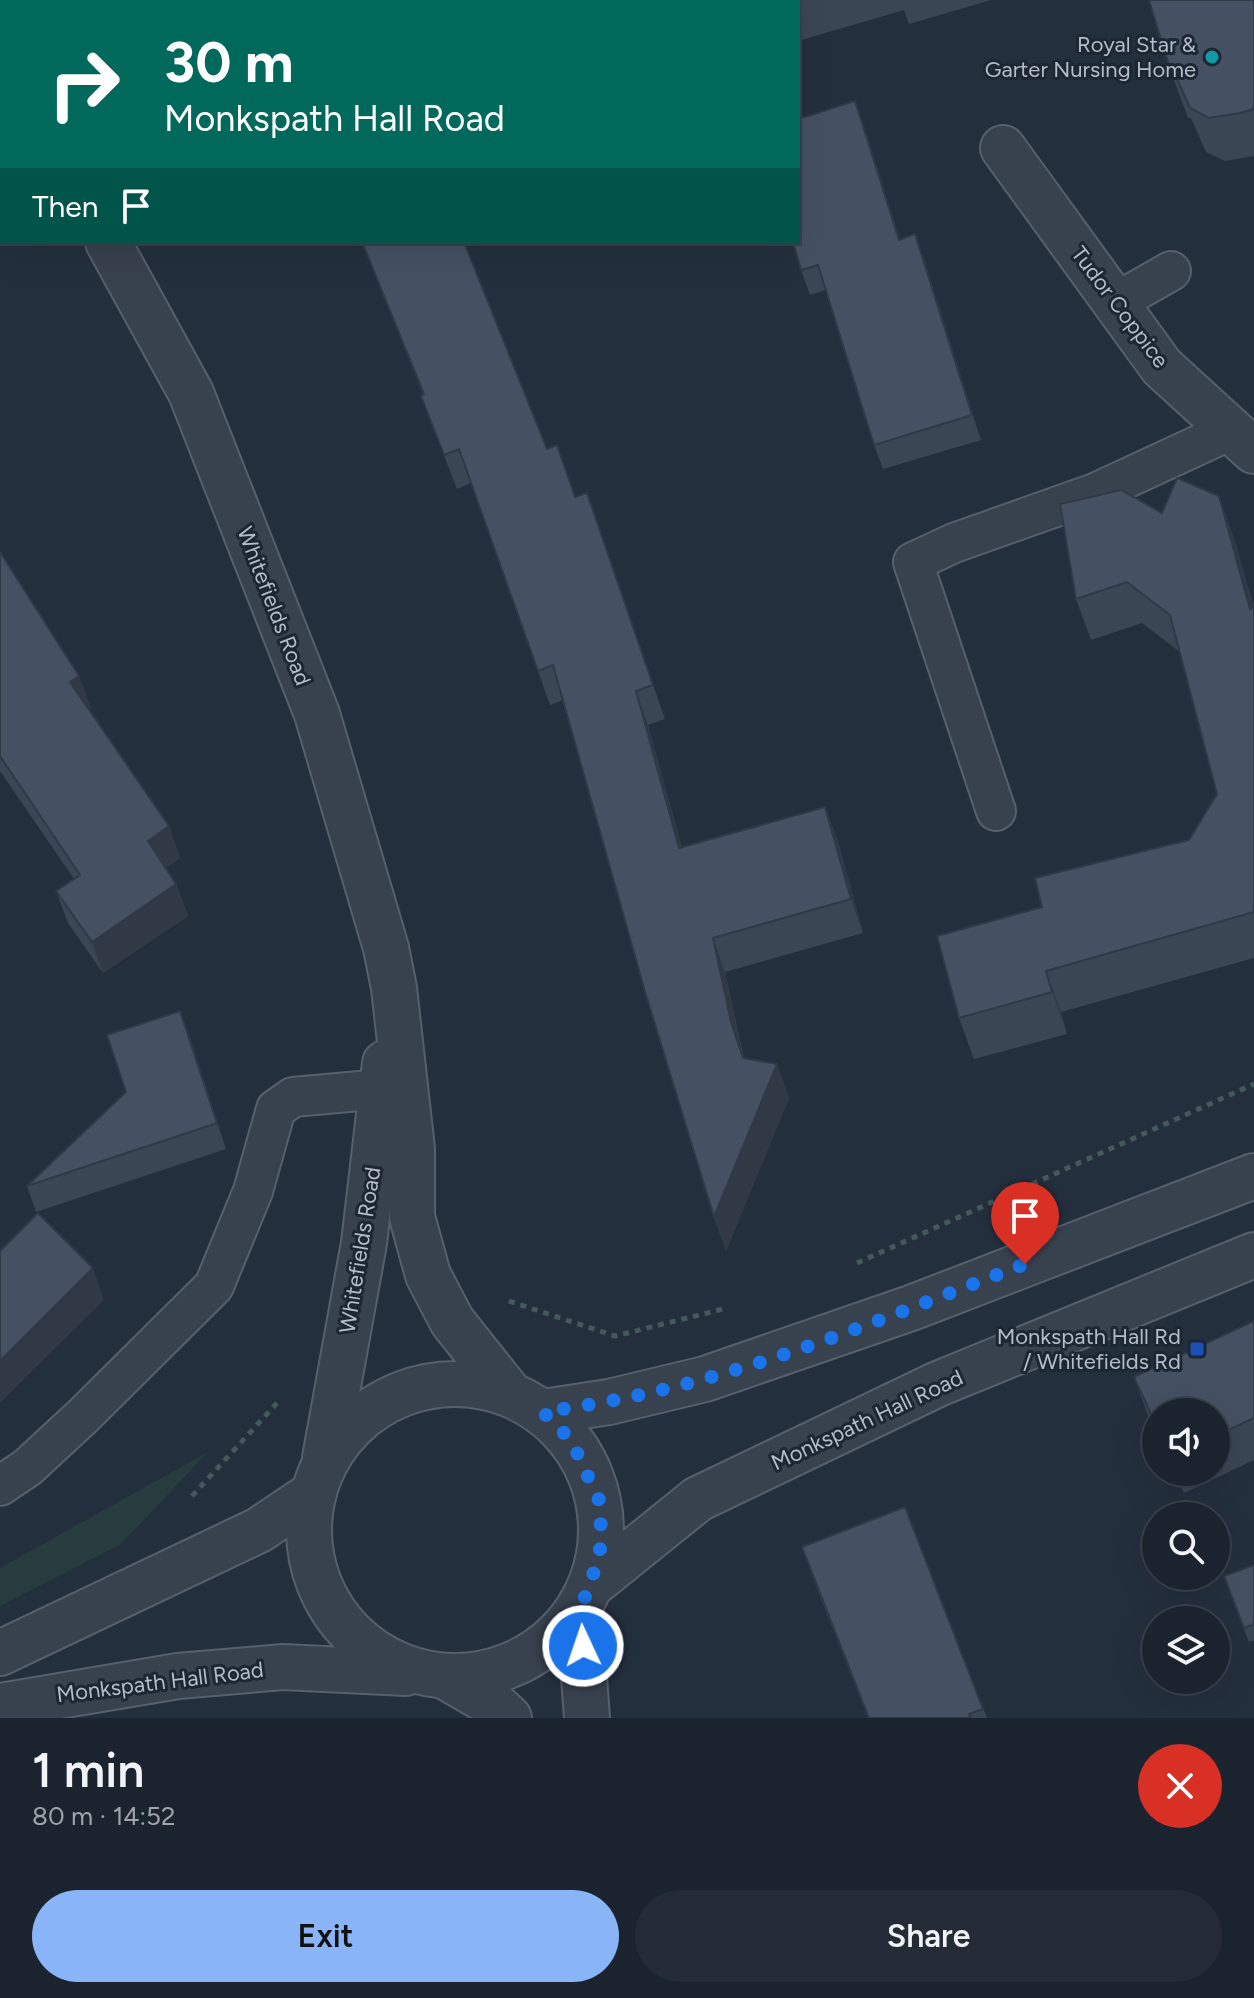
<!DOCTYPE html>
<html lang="en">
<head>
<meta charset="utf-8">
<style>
  body { margin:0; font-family:Figtree,sans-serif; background:#242b36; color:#f1f3f6; height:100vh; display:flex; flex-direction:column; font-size:30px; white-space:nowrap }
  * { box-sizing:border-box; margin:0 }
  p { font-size:26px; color:#a0a4aa }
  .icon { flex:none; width:44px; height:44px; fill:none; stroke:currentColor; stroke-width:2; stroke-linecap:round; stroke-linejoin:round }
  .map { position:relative; height:1718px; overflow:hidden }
  .details { display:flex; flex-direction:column; background:#1b232e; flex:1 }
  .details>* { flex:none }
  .guide { position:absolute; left:0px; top:0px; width:800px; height:244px; box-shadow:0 8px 32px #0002,0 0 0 2px #39404a; background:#00695c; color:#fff; overflow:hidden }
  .tools { position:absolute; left:1142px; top:1398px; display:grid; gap:16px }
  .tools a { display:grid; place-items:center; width:88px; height:88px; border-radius:50%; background:#1b232e; box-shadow:0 8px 32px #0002,0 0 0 2px #39404a; font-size:40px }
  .pin { position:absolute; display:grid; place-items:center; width:68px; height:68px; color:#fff; margin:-82px -34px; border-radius:50% 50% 50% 0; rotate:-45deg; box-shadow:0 0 8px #0007 }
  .pin .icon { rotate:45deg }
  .me { position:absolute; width:88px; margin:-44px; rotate:357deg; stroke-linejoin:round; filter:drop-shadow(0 0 6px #0008) }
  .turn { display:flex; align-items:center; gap:28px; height:168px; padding:0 32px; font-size:36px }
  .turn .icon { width:104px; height:104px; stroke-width:2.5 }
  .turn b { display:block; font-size:56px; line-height:68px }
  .then { display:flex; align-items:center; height:76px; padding:0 32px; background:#0003; gap:16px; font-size:30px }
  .round { display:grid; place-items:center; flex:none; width:84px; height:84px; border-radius:42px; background:#242b36 }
  .summary { display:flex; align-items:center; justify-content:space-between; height:136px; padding:0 32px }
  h1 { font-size:48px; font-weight:600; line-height:60px }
  .cta { display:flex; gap:16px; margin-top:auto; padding:16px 32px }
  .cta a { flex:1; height:92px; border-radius:48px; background:#8ab4f8; color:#111; font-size:32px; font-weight:600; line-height:92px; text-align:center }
  .cta a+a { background:#242b36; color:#f1f3f6 }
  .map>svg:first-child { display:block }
  .green { fill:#263c3f }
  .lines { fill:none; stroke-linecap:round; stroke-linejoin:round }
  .service-casing { stroke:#565f6c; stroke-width:42 }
  .minor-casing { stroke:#565f6c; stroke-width:48 }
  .tertiary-casing { stroke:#565f6c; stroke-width:48 }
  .path { stroke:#44595c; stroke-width:5; stroke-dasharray:6 6; stroke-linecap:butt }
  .service { stroke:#38414e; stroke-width:38 }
  .minor { stroke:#38414e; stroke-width:44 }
  .tertiary { stroke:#38414e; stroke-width:44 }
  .wall { fill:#3b4654 }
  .shaded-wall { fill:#303945 }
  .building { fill:#455162; stroke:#303945; stroke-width:2 }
  .route { stroke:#1a73e8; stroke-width:14; stroke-dasharray:0 25.2 }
  .culture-dot { fill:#0f9aa8; stroke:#1d2633; stroke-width:3 }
  .transit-dot { fill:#1a4fb4; stroke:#1d2633; stroke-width:3 }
  .labels { text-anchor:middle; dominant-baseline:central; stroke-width:6; stroke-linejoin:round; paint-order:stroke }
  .poi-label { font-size:22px; fill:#b4bcc9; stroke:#1d2633; text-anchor:end }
  .street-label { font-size:22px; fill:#b4bcc9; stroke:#1d2633 }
</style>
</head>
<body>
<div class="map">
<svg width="1254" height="1718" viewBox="0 0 1254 1718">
  <rect width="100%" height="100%" fill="#242f3e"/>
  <path class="green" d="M208,1452L121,1544L0,1606V1568Z"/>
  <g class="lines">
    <g class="service-casing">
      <g id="service">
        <path d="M1115,303L1171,271"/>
        <path d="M996,811L913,562L954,543L1095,493L1231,430"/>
        <path d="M0,1486L28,1467L83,1416L214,1286L253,1191L276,1109L293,1097L382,1089"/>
      </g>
    </g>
    <g class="minor-casing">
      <g id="minor">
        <path d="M1003,148L1162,367L1254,451"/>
        <path d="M579,1610L587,1718"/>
        <path d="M446,1677L496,1706L509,1718"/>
      </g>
    </g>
    <g class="tertiary-casing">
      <g id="tertiary">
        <path d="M0,44L2,48"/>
        <path d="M108,242L191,393L317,714L386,948L394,988L412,1149V1217L428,1275L452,1321L510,1394"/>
        <circle cx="455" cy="1530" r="146"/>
        <path d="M543,1412L609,1402L705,1379L911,1308L1254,1176"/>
        <path d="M325,1458L364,1243L385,1063"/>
        <path d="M590,1586L698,1499L938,1384L1254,1255"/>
        <path d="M0,1653L259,1530L314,1493"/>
        <path d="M0,1706L178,1676L283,1667L406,1673"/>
      </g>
    </g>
    <g class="path">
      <path d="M857,1263L1254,1084"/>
      <path d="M509,1301L615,1336L727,1308"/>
      <path d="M192,1496L277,1403"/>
    </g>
    <use href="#service" class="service"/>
    <use href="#minor" class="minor"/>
    <use href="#tertiary" class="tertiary"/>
  </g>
  <g class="wall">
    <path d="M602,0H991L909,24L904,10L798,41V2H603Z"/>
    <path d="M1254,0V156L1225,161L1206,152L1191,118H1188L1172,75Z"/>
    <path d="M864,126L900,240L924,259L981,440L883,469L874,445L826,290L810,295L801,270Z"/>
    <path d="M362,242L547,449L575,497L587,493L665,719L648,725L682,848L825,807L838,841L863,933L725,972L744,1058L777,1064L789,1098L726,1251L714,1217L563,700L550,705L471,483L457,489L421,396L423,395Z"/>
    <path d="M1234,538L1254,608V958L1061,1012L1067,1034L974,1059L959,1018L1042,907L1189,840L1217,794L1180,652L1142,623L1091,640L1076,599Z"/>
    <path d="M0,552L79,676L91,708L89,709L169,826L180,858L166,868L176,884L188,916L103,973L68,923L56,891L74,879L0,771Z"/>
    <path d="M190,1037L226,1149L36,1212L27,1186Z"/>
    <path d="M1254,1321V1460L1184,1493L1174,1472H1216V1412H1156V1433L1147,1413L1134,1377Z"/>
    <path d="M905,1507L987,1718H868L814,1581L802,1547Z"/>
    <path d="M1254,1565V1640L1249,1642L1224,1576Z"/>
  </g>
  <g class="shaded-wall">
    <path d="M855,101L864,126L908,265L899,240Z"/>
    <path d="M915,234L924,259L981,440L972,415Z"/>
    <path d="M587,493L599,527L665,719L653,685Z"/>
    <path d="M1219,496L1234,538L1254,610L1250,609Z"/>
    <path d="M79,676L91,708L82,714L70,682Z"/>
    <path d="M636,691L648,725L692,882L679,848Z"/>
    <path d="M825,807L838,841L863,933L851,899Z"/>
    <path d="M169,826L180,858L159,873L148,841Z"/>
    <path d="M176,884L188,916L103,973L92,942Z"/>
    <path d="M713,938L725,972L743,1056L755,1092L731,1022Z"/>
    <path d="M1046,971L1061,1012L1067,1034L1052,992Z"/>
    <path d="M180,1011L190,1037L226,1149L217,1123Z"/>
    <path d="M777,1064L789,1098L726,1251L714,1217Z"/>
    <path d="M93,1268L104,1300L0,1403V1361Z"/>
  </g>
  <g class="building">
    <path d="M251,0H431L432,2H252Z"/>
    <path d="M602,0H720L713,2H603Z"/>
    <path d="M763,0H803L796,2H763Z"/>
    <path d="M1149,0H1254V109L1240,113L1209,118L1190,108L1175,74L1172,75Z"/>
    <path d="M855,101L899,240L915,234L972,415L874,445L818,265L801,270L793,242H798V119Z"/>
    <path d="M362,242H464L547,449L557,445L575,497L587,493L653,685L636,691L679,848L825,807L851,899L713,938L731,1022L743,1058L777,1064L714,1217L646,995L553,665L538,671L459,449L444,455L421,396L424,394Z"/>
    <path d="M1177,478L1219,496L1250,609L1254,608V912L1046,971L1052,992L959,1018L937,936L1042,907L1035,878L1189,840L1217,794L1170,615L1127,582L1076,599L1060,504L1121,490L1162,513Z"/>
    <path d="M0,552L79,676L70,682L169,826L148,841L176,884L92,942L56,891L80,875L0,756Z"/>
    <path d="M180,1011L217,1123L27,1186L126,1092L107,1035Z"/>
    <path d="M38,1213L93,1268L0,1361V1251Z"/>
    <path d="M1254,1321V1418L1216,1436V1412H1156V1425L1134,1377Z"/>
    <path d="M905,1507L983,1709L969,1714L971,1718H869L802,1547Z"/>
    <path d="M1254,1565V1624L1244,1628L1224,1576Z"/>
  </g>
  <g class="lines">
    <path class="route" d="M583,1646L579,1610L590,1586L602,1542L599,1500L571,1440L543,1412C597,1404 651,1394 704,1379C813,1349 920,1304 1025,1264"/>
  </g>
  <circle class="culture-dot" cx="1212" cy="57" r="8"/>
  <rect class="transit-dot" x="1189" y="1341" width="16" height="16" rx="4"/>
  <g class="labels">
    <g class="poi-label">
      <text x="1196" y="44">Royal Star &amp;<tspan x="1196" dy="25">Garter Nursing Home</tspan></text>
      <text x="1181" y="1336">Monkspath Hall Rd<tspan x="1181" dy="25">/ Whitefields Rd</tspan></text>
    </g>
    <g class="street-label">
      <text transform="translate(1120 307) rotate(53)">Tudor Coppice</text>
      <text transform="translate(274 606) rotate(69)">Whitefields Road</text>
      <text transform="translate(360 1250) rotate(-81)">Whitefields Road</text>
      <text transform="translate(867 1420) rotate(-25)">Monkspath Hall Road</text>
      <text transform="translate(160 1682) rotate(-7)">Monkspath Hall Road</text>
    </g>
  </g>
</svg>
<div class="tools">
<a><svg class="icon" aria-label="sound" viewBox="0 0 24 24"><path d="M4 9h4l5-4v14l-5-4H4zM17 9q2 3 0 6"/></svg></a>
<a><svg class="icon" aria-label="search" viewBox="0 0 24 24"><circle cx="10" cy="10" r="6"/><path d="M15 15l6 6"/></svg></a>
<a><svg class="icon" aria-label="layers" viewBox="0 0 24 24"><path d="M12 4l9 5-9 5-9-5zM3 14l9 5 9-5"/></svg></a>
</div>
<div class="pin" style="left:1025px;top:1264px;background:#d93025"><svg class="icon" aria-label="arrive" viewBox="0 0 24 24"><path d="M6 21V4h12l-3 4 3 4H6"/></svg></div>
<svg class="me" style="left:583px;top:1646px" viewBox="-20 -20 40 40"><circle r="17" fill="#1a73e8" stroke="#fff" stroke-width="3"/><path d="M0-11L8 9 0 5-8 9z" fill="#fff"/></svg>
<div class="guide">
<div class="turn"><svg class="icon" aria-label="right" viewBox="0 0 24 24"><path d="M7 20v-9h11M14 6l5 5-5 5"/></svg><div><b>30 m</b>Monkspath Hall Road</div></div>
<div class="then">Then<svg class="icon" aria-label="arrive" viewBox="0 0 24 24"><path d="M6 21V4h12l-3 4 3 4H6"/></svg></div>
</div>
</div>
<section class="details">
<div class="summary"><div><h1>1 min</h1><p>80 m · 14:52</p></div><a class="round" style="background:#d93025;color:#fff"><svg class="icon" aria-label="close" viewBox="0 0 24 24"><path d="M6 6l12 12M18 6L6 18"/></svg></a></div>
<div class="cta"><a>Exit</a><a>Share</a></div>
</section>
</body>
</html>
